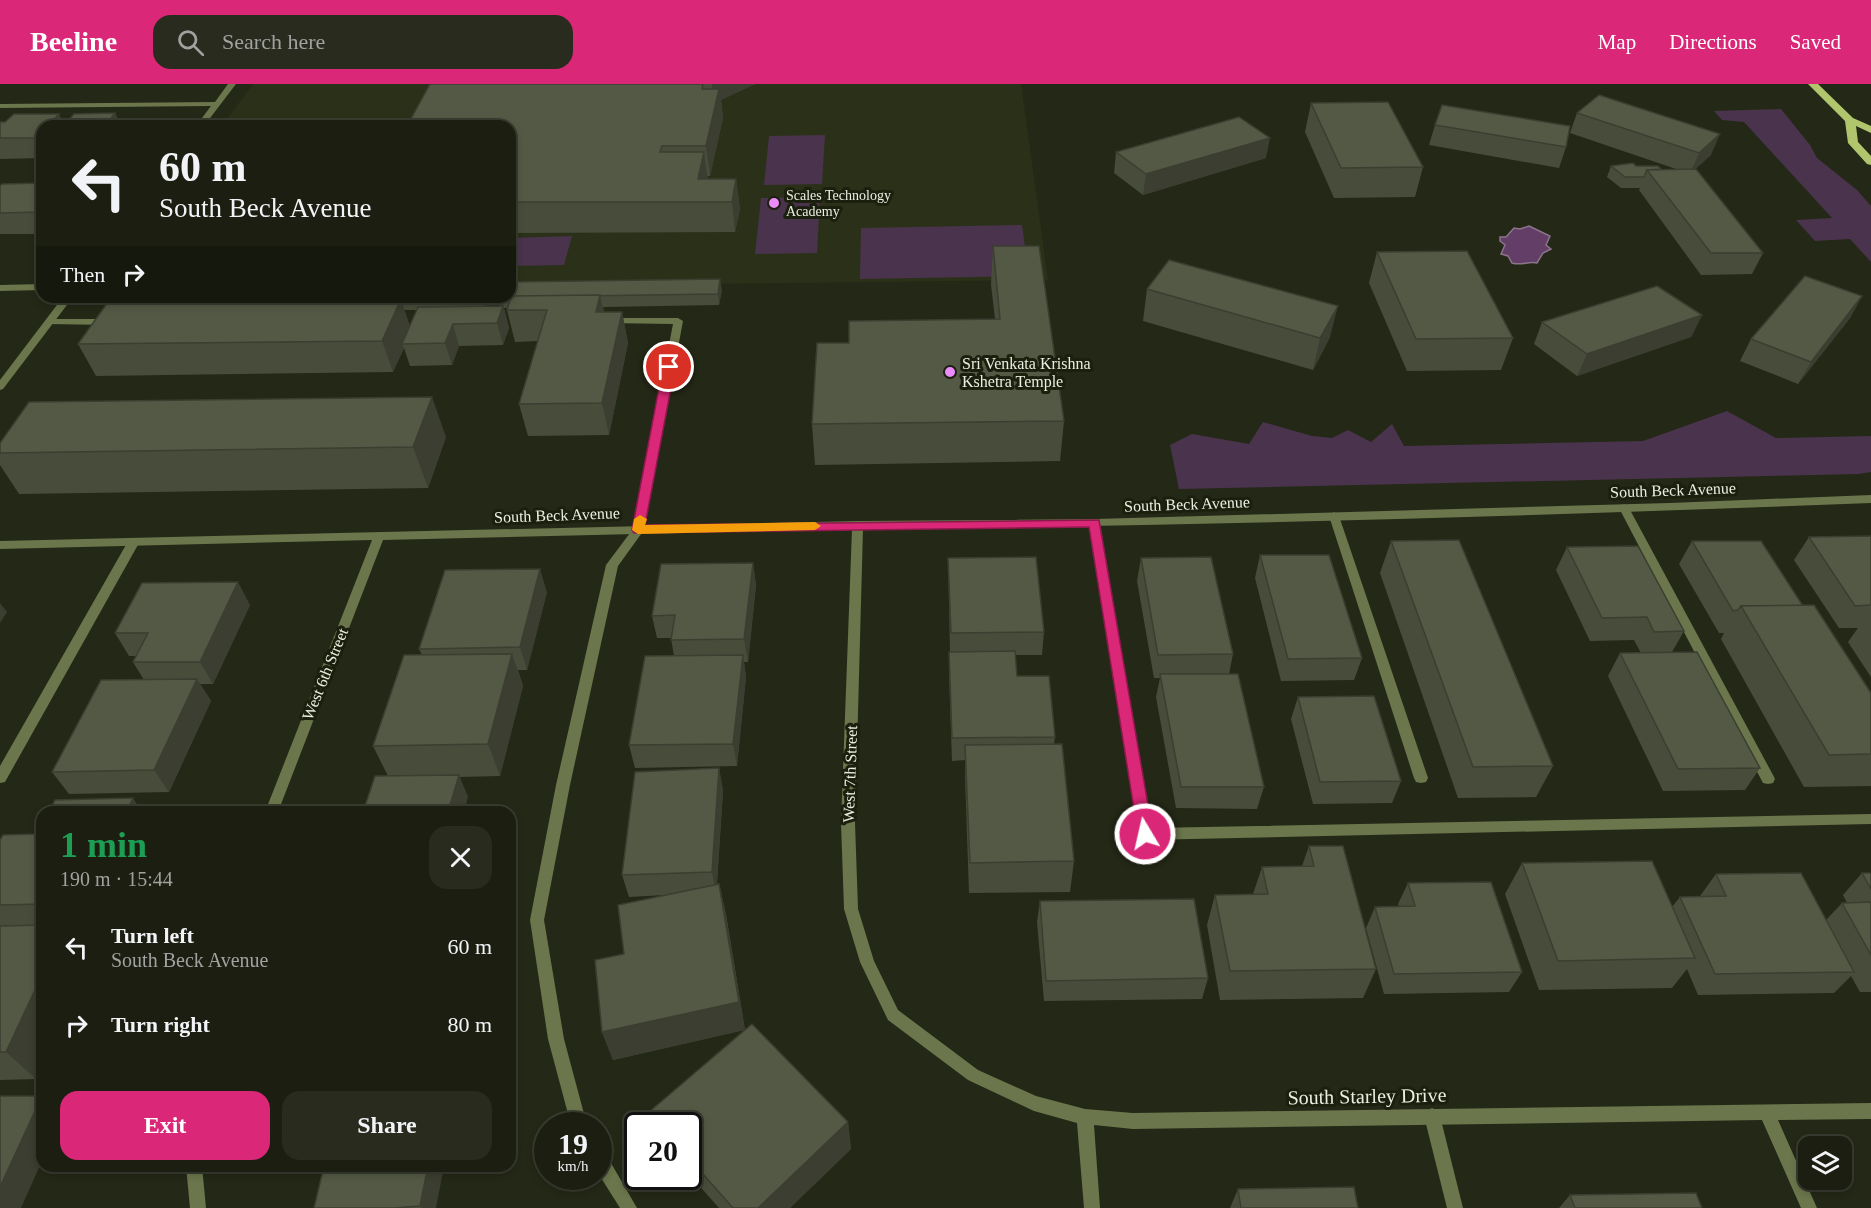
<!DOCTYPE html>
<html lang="en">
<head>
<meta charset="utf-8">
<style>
  body { margin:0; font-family:"Times New Roman",serif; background:#282b1e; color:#f1f3f6; height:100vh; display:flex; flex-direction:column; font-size:22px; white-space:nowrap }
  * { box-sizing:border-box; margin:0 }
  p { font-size:20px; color:#a0a29f }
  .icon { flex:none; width:33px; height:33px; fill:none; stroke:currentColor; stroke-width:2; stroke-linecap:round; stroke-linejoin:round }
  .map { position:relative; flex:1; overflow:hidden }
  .sheet { position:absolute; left:36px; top:722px; width:480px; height:366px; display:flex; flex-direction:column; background:#1b1e10; border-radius:18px; box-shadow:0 3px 9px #0003,0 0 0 2px #393c30 }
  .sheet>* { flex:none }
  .top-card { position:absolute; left:36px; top:36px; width:480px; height:183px; border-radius:18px; box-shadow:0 3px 9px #0003,0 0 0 2px #393c30; background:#1b1e10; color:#f1f3f6; overflow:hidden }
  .controls { position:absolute; left:1798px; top:1052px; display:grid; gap:12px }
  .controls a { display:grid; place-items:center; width:54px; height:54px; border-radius:12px; background:#1b1e10; box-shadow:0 3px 9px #0003,0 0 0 2px #393c30; font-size:30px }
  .speed { position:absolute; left:534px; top:1028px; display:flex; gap:12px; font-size:30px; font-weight:700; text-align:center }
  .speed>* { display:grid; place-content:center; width:78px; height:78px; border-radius:50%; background:#1b1e10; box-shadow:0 3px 9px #0003,0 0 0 2px #393c30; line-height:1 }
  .speed small { font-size:15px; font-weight:400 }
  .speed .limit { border:3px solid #111; border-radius:9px; background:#fff; color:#111 }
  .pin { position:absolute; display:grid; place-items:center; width:51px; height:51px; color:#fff; margin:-26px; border:3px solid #fff; border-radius:50%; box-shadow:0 2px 6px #0007 }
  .me { position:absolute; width:66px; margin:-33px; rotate:351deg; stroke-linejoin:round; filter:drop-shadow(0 0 4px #0008) }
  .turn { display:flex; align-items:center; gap:21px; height:126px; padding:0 24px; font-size:27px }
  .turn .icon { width:78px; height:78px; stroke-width:2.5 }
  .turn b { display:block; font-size:42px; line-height:51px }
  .then { display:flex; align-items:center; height:57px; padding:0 24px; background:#0003; gap:12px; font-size:22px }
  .round { display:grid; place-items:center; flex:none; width:63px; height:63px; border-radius:18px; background:#282b1e }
  .summary { display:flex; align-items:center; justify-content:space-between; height:102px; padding:0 24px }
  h1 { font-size:36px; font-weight:600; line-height:45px; color:#1e9e55 }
  .action { display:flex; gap:12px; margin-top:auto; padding:12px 24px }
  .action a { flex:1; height:69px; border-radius:18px; background:#db2777; color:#fff; font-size:24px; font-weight:600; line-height:69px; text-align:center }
  .action a+a { background:#282b1e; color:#f1f3f6 }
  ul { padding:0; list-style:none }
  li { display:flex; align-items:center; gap:18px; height:78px; padding:0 24px }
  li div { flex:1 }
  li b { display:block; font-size:22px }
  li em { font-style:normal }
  header { display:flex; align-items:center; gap:36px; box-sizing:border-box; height:84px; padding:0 30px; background:#db2777; color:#fff }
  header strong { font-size:28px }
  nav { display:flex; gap:33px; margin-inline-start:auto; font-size:21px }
  .search { width:420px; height:54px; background:#282b1e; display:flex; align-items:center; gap:15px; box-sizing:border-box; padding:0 21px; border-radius:18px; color:#a0a29f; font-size:22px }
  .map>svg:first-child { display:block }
  .built { fill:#2b3118 }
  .green { fill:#4a334d }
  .water { fill:#633f68; stroke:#8c748d; stroke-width:1.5 }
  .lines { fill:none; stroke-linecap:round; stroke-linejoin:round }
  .service { fill:#6b764c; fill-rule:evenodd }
  .minor { fill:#6b764c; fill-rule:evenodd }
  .primary { fill:#b1c66c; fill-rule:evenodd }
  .wall { fill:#484d3b; fill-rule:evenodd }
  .shaded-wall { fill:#3b3e30 }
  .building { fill:#545945; stroke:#3b3e30; stroke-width:1.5 }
  .route { fill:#db2777; stroke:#8e194d; stroke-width:1.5 }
  .slow { fill:#f59e0b }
  .poi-dot { fill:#ec8cfa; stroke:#1b1f0d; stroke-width:2 }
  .labels { text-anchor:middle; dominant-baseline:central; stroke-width:6; stroke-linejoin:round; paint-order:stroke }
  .far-poi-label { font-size:14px; fill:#eaeee2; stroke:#1b1f0d; text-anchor:start }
  .poi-label { font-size:16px; fill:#eaeee2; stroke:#1b1f0d; text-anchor:start }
  .street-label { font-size:16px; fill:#eaeee2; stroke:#1b1f0d }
  .near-street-label { font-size:20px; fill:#eaeee2; stroke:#1b1f0d }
</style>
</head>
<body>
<header>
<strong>Beeline</strong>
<div class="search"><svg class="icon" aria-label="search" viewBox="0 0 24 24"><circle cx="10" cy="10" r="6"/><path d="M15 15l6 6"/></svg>Search here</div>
<nav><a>Map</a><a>Directions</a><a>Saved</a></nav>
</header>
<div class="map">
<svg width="1871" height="1124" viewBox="0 0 1871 1124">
  <rect width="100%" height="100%" fill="#242816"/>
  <path class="built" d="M253,0H1021L1048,196L510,202V42H222Z"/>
  <g class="green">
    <path d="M1781,25L1810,61L1817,74L1857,106L1871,122V178L1850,155L1815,157L1796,136L1832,134L1744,38L1722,36L1714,27Z"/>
    <path d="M825,51L822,100L764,101L769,52Z"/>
    <path d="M820,113L817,169L755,170L761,114Z"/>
    <path d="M1022,141L1029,192L860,195L861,144Z"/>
    <path d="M572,152L564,181L510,182V154Z"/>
    <path d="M1727,327L1776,354L1871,352V388L1859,390L1179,405L1170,361L1192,350L1249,360L1263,338L1312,352L1332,354L1348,346L1371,358L1392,340L1404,362L1643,357Z"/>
  </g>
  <path class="water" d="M1529,142L1550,152L1546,161L1551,165L1543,169L1537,179C1528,177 1522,182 1512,179L1508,172L1501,170L1505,161L1500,157V153H1506L1514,144L1520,145Z"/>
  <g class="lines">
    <g class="service">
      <path d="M607,234H678L683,237L644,446L618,482L570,701L544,836L564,955L587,1041H571L548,955L530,836L556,701L606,481L633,445L673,240L604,239L602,237Z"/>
      <path d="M50,235H110L115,238L110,241L47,240V236Z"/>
      <path d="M1624,420L1629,424L1773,691L1775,695L1773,699L1768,700L1763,699L1619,424Z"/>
      <path d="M1334,428L1339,432L1428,694L1426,698L1421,699L1416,698L1414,694L1329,432Z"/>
      <path d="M1095,435L1100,439L1151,744L1871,730V740L1145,756L1140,754L1090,439Z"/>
      <path d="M133,455L139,459L5,698L0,699V682L127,459Z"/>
      <path d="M1432,1024L1438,1027L1440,1032L1463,1124H1447L1424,1032L1426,1027Z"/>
      <path d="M598,1065L604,1067L637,1124H620L598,1089Z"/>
    </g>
    <g class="minor">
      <path d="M228,0H236L204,42H196L211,22L0,24V20L215,18Z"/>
      <path d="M42,200V206L0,207V201Z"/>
      <path d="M63,213H73L3,305L0,306V296Z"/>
      <path d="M1871,411V419C1535,432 1199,442 863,445L855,739L858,825L874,877L898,926L978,986L1036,1012L1085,1025L1133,1029L1871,1019V1035L1778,1036L1817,1124H1801L1762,1036L1133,1045L1094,1041L1100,1124H1084L1077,1039L1034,1027L968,996L888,936L860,878L844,825L841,739L852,445L383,456L278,728H265L372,456L0,465V457L858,437L1095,435L1670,419Z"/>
      <path d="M186,1082H202L206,1124H190Z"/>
    </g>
    <path class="primary" d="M1808,0H1818L1853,34L1871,42V49L1856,42L1858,58L1871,72V81L1867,80L1848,59L1845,37Z"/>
  </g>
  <g class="wall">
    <path d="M430,0H755L721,16L723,34L710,92H707L708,95H736L740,125L735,148L510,149V42Z"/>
    <path d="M1311,19L1423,83L1415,113L1334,114L1305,48Z"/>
    <path d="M115,29L121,42H42V74L0,75V38L64,40Z"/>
    <path d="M1577,29L1711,71L1695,85L1763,169L1752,190L1701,191L1639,106L1640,104H1621L1607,93L1611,82H1636L1661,85H1676L1570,49Z"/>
    <path d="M1435,41L1566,63L1559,84L1429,61Z"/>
    <path d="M1116,68L1266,74L1143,111L1114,89Z"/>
    <path d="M42,99V150H0V102Z"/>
    <path d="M993,162L1064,337L1060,377L815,381L812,340L849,259L995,235L991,201Z"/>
    <path d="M1377,168L1513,254L1501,286L1407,287L1369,199Z"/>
    <path d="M1147,205L1330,253L1313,286L1143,237Z"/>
    <path d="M722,206L719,221L603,223L604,228H622L628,259L609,351L528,352L519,320L538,257L515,258L507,226V224H504L509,244L503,261L459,262L452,281L410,282L404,264L393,288L96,292L78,260L368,213L367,215H372V213H490L486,222H499L497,213ZM404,226H417L410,242Z"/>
    <path d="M1862,212L1850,234L1798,300L1740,277L1751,255Z"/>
    <path d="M1702,231L1691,253L1577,292L1534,260L1542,238Z"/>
    <path d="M446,353L428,404L19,410L0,381V359Z"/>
    <path d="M1871,452V593L1848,558L1858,544H1839L1794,476L1809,453Z"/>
    <path d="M1391,457L1553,682L1536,713L1458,714L1380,489Z"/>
    <path d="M1692,457L1803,522L1871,609V702L1804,703L1721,555L1724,549H1719L1679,480Z"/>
    <path d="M1567,463L1684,547L1672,568L1760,684L1745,706L1663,707L1608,592L1620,569H1641L1634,556L1590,557L1556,486Z"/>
    <path d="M1260,471L1362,574L1354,596L1281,597L1255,494Z"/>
    <path d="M948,474L1044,548L1042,571H1015L1017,592L1055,653L1054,660L1074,777L1070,808L969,809L965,693V676L952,677L949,590V568H950Z"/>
    <path d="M1141,474L1233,570L1229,590L1264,703L1257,725L1176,724L1156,613L1160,594H1154L1137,497Z"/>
    <path d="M753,479L756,501L748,578H744L746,593L737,682L635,684L629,661L674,572L671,554H657L652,532Z"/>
    <path d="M547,508L527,586H518L523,602L500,692L459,693L468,713L388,692L373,662L422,571L419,565Z"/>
    <path d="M250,521L213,600H200L211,617L169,708L69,710L52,688L144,596L133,578L136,572H129L115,549Z"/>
    <path d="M1298,613L1401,697L1392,719L1313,720L1291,635Z"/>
    <path d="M719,684L723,707L717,800H719L726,830L745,946L848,1038L851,1065L790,1124H719L688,1089V1041H654L649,1028L744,946L613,976L602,948L624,870L665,811L629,813L622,791Z"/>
    <path d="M42,740V983L36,995L0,996V756L37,750Z"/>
    <path d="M1309,762L1376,885L1363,914L1220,916L1207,841L1215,811L1253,810L1262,783L1302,782Z"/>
    <path d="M1522,779L1672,823L1680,813H1700V812L1716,790L1826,836L1842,819H1847L1843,811L1862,789H1871V908H1860L1851,892L1834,909L1698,911L1687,885L1672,904L1539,906L1505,810Z"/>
    <path d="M1408,799L1522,888L1509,908L1384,910L1366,844L1375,823L1399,822L1398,820Z"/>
    <path d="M1040,817L1208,894L1202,915L1044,917L1037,838Z"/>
    <path d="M324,1082L436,1124H314Z"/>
    <path d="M1238,1105L1358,1124H1230Z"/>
    <path d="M1570,1111L1702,1124H1559Z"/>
  </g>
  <g class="shaded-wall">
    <path d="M712,0H755L721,16L723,34L710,92L706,62L714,19Z"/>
    <path d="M115,29L121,42H105Z"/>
    <path d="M59,30L65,42H48Z"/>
    <path d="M42,48V63L37,54Z"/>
    <path d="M1720,50L1711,71L1690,90L1699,69Z"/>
    <path d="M1270,54L1266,74L1143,111L1146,90Z"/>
    <path d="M704,68L708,98L698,95Z"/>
    <path d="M736,95L740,125L735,148L732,118Z"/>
    <path d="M720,195L722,206L719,221L718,210Z"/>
    <path d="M600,211L607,243L596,228Z"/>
    <path d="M1862,212L1850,234L1798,300L1811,278Z"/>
    <path d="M359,213H368L362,227L357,216Z"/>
    <path d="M482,213H490L485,225L482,214Z"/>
    <path d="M401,215L411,246L402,260L404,264L393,288L382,257Z"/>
    <path d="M503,222L509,244L503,261L497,239Z"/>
    <path d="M1338,222L1330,253L1313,286L1320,254Z"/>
    <path d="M622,228L628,259L609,351L602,319Z"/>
    <path d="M1702,231L1691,253L1577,292L1587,270Z"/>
    <path d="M453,240L459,262L452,281L445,259Z"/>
    <path d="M432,313L446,353L428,404L413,363Z"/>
    <path d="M753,479L756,501L748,578L744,555Z"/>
    <path d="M540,485L547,508L527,586L520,563Z"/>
    <path d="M238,498L250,521L213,600L200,578Z"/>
    <path d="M0,519L7,528L0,539Z"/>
    <path d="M512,570L523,602L500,692L488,660Z"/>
    <path d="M743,571L746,593L737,682L733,660Z"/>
    <path d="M197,595L211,617L169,708L154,686Z"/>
    <path d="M719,684L723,707L716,809L712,788Z"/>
    <path d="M459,691L468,713L464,728H448Z"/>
    <path d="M133,714L142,728H127Z"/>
    <path d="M719,800L726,830L745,946L613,976L602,948Z"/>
    <path d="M42,891V983L36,995L6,968Z"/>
    <path d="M42,1012V1077L21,1124H0V1103Z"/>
    <path d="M848,1038L851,1065L790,1124H758Z"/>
    <path d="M428,1082H444L436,1124H422L420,1122Z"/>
  </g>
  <g class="building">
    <path d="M430,0H703L702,5H719L706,62H662L660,68H704L698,95H736L732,118H510V42H407Z"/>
    <path d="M1599,11L1720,50L1699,69L1577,29Z"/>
    <path d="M1388,18L1423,83L1341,84L1311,19Z"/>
    <path d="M1442,21L1570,42L1566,63L1435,41Z"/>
    <path d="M115,29L105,42H63L74,30Z"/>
    <path d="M14,30H59L48,42H42V48L37,54H0V38H5Z"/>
    <path d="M1239,33L1270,54L1146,90L1116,68Z"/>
    <path d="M1633,79L1636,82H1658L1661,85L1647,86L1644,93H1625L1611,82Z"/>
    <path d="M1696,85L1763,169H1711L1647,86Z"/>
    <path d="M42,99V128L0,129V102L2,100Z"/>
    <path d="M993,162H1039L1064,337L812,340L817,259H849V237L1000,235Z"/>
    <path d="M1467,167L1513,254L1416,255L1377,168Z"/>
    <path d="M1169,176L1338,222L1320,254L1147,205Z"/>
    <path d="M1805,192L1862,212L1811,278L1751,255Z"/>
    <path d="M720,195L718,210L510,213V198Z"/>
    <path d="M1657,202L1702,231L1587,270L1542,238Z"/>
    <path d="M600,211L596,228H622L602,319L519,320L547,226H507L511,212Z"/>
    <path d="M138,213H359L358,215L135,218Z"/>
    <path d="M372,213H482V214L372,215Z"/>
    <path d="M401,215L382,257L78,260L108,218Z"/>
    <path d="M503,222L497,239L453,240L445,259L402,260L418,223Z"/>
    <path d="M432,313L413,363L0,369V359L29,318Z"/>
    <path d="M1871,452V521L1855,522L1809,453Z"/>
    <path d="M1459,456L1553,682L1473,683L1391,457Z"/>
    <path d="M1692,457H1761L1803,522H1741L1738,526L1733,527Z"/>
    <path d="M1638,462L1684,547L1654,548L1647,533L1602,534L1567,463Z"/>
    <path d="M1260,471H1329L1362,574L1288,575Z"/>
    <path d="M1036,473L1044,548L951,549L948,474Z"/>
    <path d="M1211,473L1233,570L1158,571L1141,474Z"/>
    <path d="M753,479L744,555L671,556L675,531L652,532L661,480Z"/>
    <path d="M540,485L520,563L419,565L445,486Z"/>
    <path d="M238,498L200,578H133L148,549H115L142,499Z"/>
    <path d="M1814,521L1871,609V670L1829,671L1741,522Z"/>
    <path d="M1015,567L1017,592H1049L1055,653L952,654L949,568Z"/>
    <path d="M1697,568L1760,684L1678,685L1620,569Z"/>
    <path d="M512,570L488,660L373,662L404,571Z"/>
    <path d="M743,571L733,660L629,661L645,572Z"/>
    <path d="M1160,590H1238L1264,703H1181Z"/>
    <path d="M197,595L154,686L52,688L101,596Z"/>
    <path d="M1374,612L1401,697L1320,698L1298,613Z"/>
    <path d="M1062,660L1074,777L970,779L965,661Z"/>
    <path d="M719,684L712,788L622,791L635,688Z"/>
    <path d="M459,691L448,728H363L375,692Z"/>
    <path d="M133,714L127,728H49L55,716Z"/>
    <path d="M42,740V820L0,821V756L3,751L37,750Z"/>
    <path d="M1309,762H1343L1376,885L1230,887L1215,811L1268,810L1262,783L1314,782Z"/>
    <path d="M1652,777L1695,874L1558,877L1522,779Z"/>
    <path d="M1801,789L1854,888L1715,890L1680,813L1726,812L1716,790Z"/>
    <path d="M1862,789H1871V805Z"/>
    <path d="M1491,798L1522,888L1394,890L1375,823L1415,822L1408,799Z"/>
    <path d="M719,800L739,918L602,948L595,876L624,870L618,821Z"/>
    <path d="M1194,815L1208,894L1046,897L1040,817Z"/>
    <path d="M1871,818V871L1842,819Z"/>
    <path d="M42,841V891L6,968H0V842Z"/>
    <path d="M752,940L848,1038L758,1124H733L688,1073V1041H660L649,1028Z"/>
    <path d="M0,1012H42L0,1103Z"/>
    <path d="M324,1082H428L420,1122L394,1124H314Z"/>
    <path d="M1354,1103L1358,1124H1241L1238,1105Z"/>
    <path d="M1696,1109L1702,1124H1575L1570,1111Z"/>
  </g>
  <path class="route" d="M669,280L675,283L645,441L1099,436L1153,750L1151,755L1145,756L1140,755L1138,750L1089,443L634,449L632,446L663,283Z"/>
  <path class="slow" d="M640,431L647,435L645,441L815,438L821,442L815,446L638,450L632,446L634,435Z"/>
  <g class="poi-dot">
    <circle cx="774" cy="119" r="6"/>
    <circle cx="950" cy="288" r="6"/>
  </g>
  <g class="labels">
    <g class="far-poi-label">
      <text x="786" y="111">Scales Technology<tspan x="786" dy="16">Academy</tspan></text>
    </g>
    <g class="poi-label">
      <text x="962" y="279">Sri Venkata Krishna<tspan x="962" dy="18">Kshetra Temple</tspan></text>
    </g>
    <g class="street-label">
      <text transform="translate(1673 406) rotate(-2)">South Beck Avenue</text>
      <text transform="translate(1187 420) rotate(-2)">South Beck Avenue</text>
      <text transform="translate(557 431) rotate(-2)">South Beck Avenue</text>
      <text transform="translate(325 590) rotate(-68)">West 6th Street</text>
      <text transform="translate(850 690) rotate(-88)">West 7th Street</text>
    </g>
    <g class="near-street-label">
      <text transform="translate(1367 1012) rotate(-1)">South Starley Drive</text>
    </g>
  </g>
</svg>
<div class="controls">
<a><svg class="icon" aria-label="layers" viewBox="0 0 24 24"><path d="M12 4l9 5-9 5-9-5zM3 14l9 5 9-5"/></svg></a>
</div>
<div class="speed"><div>19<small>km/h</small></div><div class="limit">20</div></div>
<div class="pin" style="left:669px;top:283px;background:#d93025"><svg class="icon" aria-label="arrive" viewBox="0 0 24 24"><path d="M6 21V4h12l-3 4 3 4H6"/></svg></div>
<svg class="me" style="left:1145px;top:750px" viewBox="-20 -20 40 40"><circle r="17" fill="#db2777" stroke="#fff" stroke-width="3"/><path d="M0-11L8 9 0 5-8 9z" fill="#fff"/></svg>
<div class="top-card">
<div class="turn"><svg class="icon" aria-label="left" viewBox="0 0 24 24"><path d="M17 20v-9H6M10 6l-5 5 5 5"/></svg><div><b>60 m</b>South Beck Avenue</div></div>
<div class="then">Then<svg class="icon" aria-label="right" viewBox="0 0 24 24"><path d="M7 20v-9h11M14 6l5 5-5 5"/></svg></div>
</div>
<section class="sheet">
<div class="summary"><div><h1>1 min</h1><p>190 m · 15:44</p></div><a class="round"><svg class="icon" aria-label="close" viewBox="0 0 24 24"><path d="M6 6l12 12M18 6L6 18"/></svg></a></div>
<ul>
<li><svg class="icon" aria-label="left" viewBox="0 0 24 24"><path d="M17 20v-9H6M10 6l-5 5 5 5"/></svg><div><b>Turn left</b><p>South Beck Avenue</p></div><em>60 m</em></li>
<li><svg class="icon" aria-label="right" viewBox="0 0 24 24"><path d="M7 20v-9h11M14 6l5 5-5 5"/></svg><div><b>Turn right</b></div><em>80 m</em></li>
</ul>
<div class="action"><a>Exit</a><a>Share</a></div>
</section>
</div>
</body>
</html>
